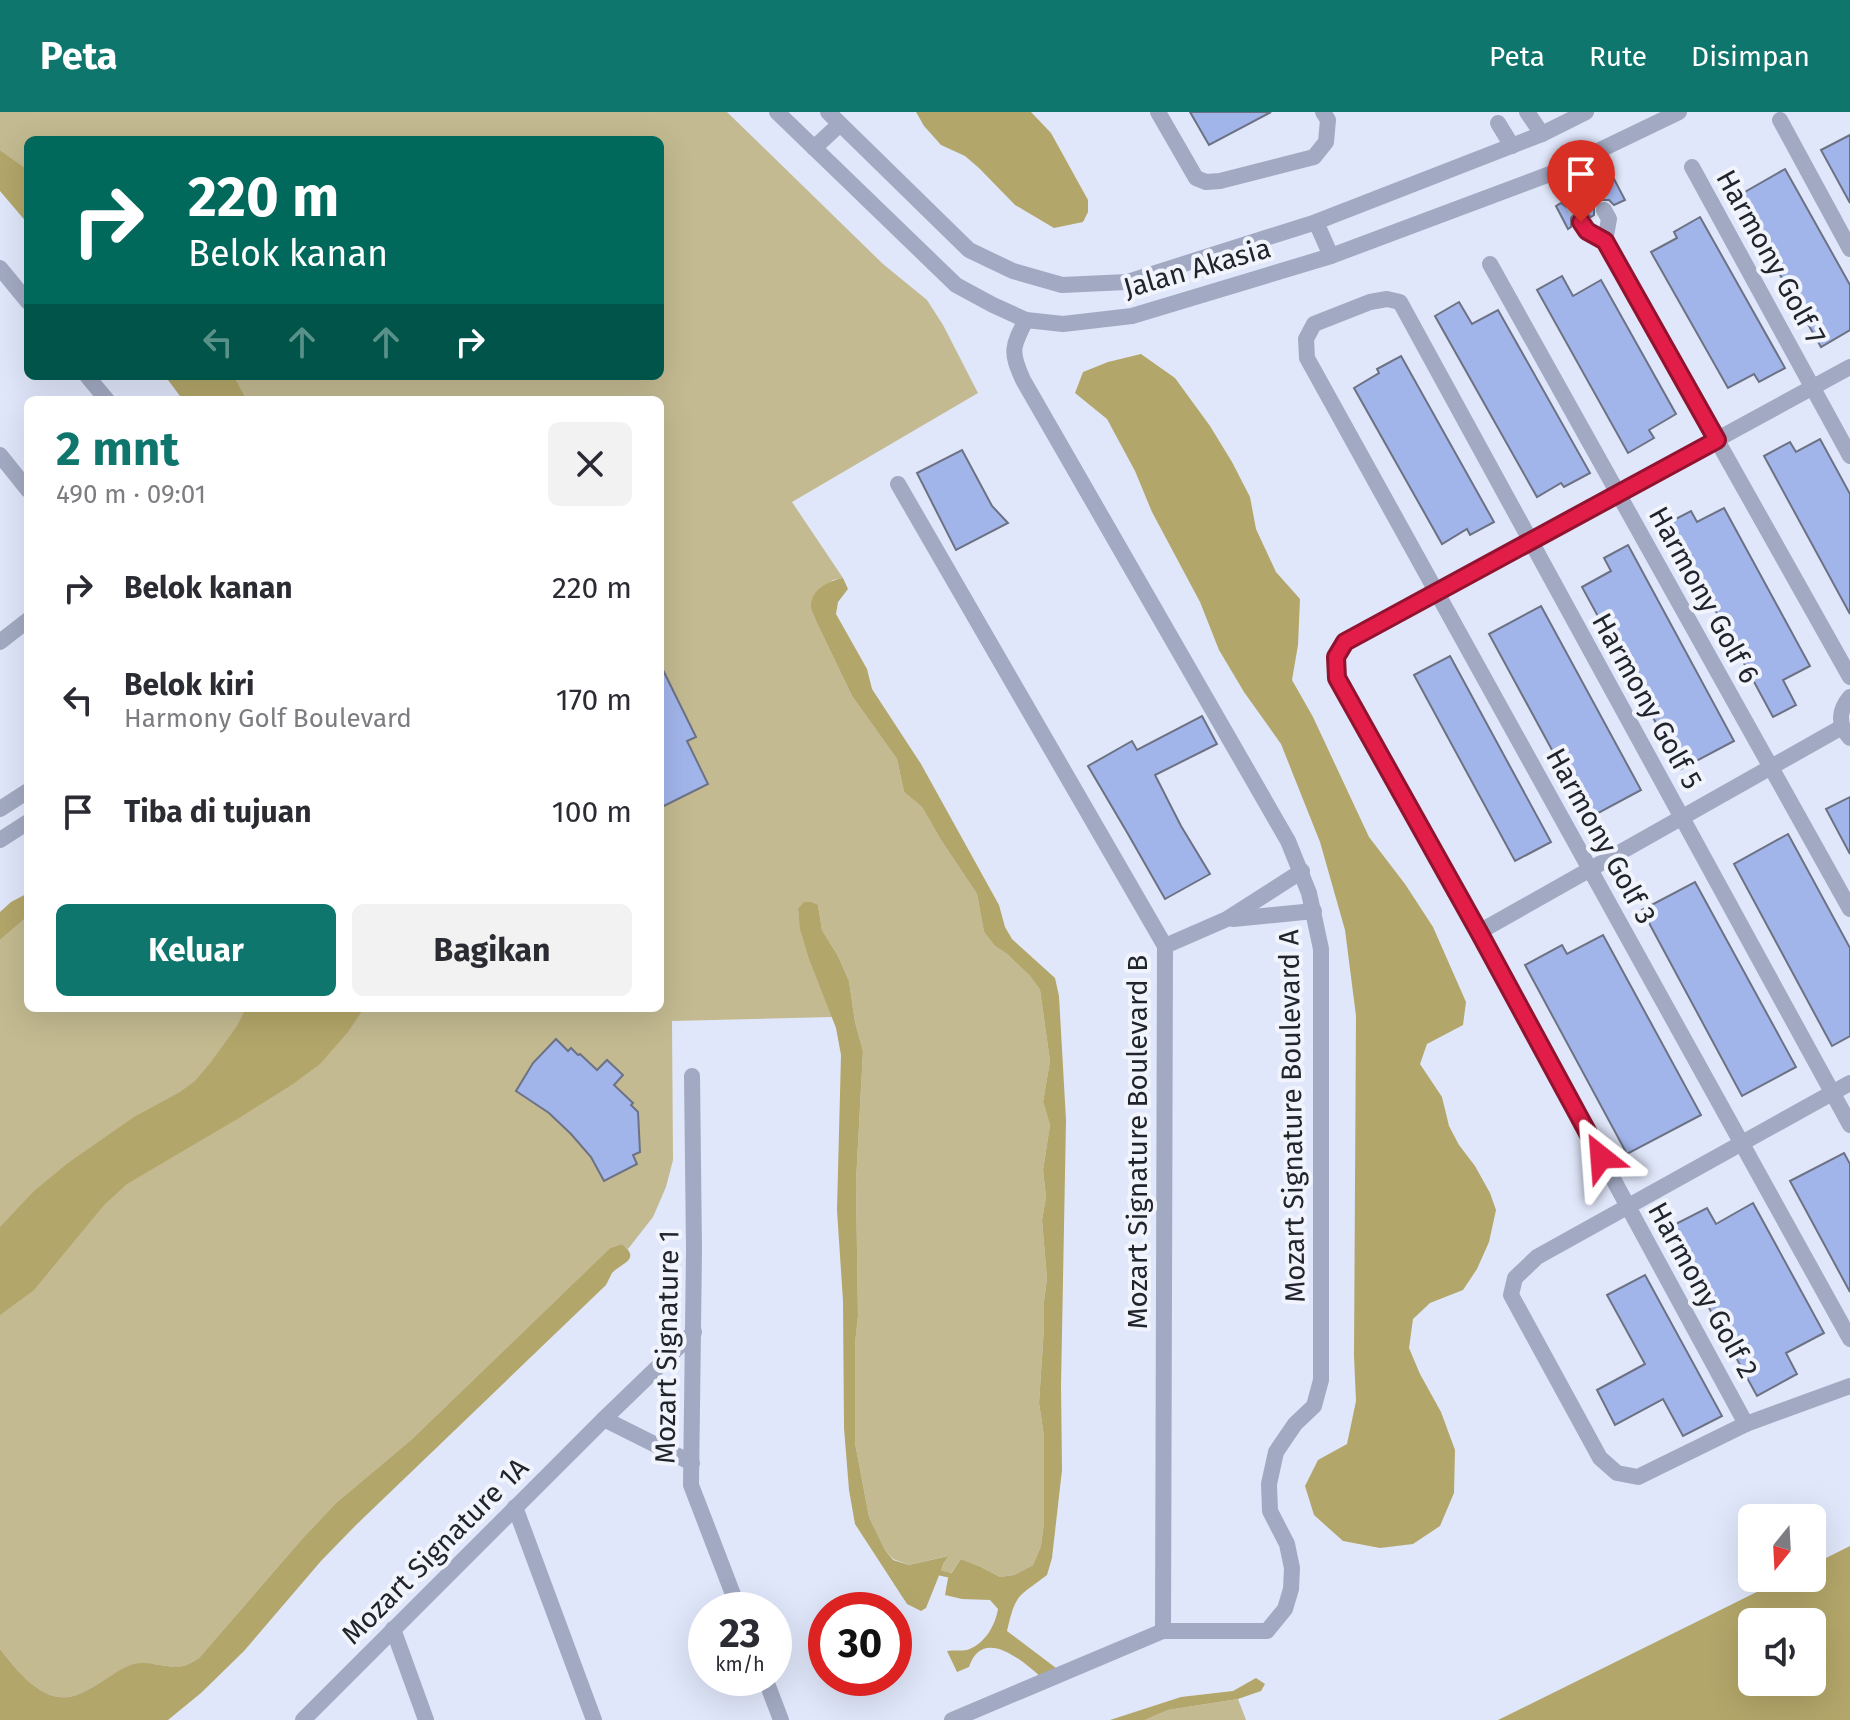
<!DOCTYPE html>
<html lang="id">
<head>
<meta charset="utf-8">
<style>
  body { margin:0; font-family:"Fira Sans",sans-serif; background:#f2f2f3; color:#2b2b33; height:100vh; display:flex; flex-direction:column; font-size:30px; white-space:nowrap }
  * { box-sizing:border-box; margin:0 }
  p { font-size:26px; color:#7c7c81 }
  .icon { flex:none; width:44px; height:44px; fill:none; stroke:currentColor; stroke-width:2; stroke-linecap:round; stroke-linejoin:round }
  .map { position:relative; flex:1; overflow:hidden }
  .sheet { position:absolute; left:24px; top:284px; width:640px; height:616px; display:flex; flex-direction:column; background:#fff; border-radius:12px; box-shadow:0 8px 32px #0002 }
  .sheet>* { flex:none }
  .hud { position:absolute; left:24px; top:24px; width:640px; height:244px; border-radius:12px; box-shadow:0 8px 32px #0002; background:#00695c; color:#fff; overflow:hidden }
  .needle { width:52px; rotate:198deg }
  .tools { position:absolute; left:1738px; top:1392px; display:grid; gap:16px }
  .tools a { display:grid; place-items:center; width:88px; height:88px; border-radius:12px; background:#fff; box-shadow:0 8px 32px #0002; font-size:40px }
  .speed { position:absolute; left:688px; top:1480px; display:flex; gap:16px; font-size:40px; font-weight:700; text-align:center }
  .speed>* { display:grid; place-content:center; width:104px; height:104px; border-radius:50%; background:#fff; box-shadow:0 8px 32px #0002; line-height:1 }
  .speed small { font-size:20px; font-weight:400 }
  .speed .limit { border:12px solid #d22; background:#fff; color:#111 }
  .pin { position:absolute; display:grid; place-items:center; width:68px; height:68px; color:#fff; margin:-82px -34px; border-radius:50% 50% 50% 0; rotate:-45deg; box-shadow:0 0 8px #0007 }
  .pin .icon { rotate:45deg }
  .me { position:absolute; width:88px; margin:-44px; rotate:332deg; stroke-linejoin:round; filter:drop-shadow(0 0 6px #0008) }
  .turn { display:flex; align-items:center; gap:28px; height:168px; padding:0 32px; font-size:36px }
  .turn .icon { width:104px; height:104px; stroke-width:2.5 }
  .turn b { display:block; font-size:56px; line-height:68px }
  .lanes { display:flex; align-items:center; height:76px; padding:0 32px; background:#0003; justify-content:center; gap:40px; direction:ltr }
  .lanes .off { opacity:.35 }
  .round { display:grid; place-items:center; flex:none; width:84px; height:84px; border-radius:12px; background:#f2f2f3 }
  .overview { display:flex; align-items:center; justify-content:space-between; height:136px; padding:0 32px }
  h1 { font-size:48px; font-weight:700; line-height:60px; color:#0f766e }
  .action { display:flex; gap:16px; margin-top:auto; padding:16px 32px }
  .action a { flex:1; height:92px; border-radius:12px; background:#0f766e; color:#fff; font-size:32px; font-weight:700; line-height:92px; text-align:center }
  .action a+a { background:#f2f2f3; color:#2b2b33 }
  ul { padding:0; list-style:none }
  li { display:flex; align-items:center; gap:24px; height:112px; padding:0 32px }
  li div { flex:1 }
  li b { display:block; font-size:30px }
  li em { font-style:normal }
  header { display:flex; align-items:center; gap:48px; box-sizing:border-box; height:112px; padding:0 40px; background:#0f766e; color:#fff }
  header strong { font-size:38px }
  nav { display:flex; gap:44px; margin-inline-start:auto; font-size:28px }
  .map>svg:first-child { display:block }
  .green { fill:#c3ba91 }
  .water { fill:#b3a66a; fill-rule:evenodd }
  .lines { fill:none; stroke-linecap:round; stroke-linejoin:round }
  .stream { stroke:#b3a66a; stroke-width:5 }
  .building { fill:#a2b5eb; stroke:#6c7283; stroke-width:2 }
  .minor-tunnel { stroke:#bac0d1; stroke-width:16; stroke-dasharray:16 8; stroke-linecap:butt }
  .minor { stroke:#a2aac3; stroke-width:16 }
  .route-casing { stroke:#92132f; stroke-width:20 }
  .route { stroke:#e11d48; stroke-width:14 }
  .labels { text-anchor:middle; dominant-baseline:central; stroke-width:8; stroke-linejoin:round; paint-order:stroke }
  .street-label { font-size:28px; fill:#21242b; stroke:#f1f4fc }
</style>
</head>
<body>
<header>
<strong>Peta</strong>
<nav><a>Peta</a><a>Rute</a><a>Disimpan</a></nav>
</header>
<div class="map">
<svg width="1850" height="1608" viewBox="0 0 1850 1608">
  <rect width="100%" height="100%" fill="#e0e7fa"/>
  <g class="green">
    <path d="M0,0H727L883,152L927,188L943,213L978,281L792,390L843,466L833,468L811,493L815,507L852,584L897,647L904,680L922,695L941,728L977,782L984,820L995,834L1007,842L1030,864L1040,878L1050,949L1043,990L1050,1013L1043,1058L1046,1085L1042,1108L1047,1167L1044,1189V1215L1039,1291L1044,1324V1410L1041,1434L1033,1453L1014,1463L1000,1465L981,1455L961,1447L951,1461L941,1459L947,1444L909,1453L893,1447L885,1438L869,1405L855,1331V1232L858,1204L856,1070L863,939L855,910L849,869L838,844L822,818L818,793L798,797C802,836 819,869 832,905L672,909L673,1048L666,1075L653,1105L628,1137L622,1132L610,1136L411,1328L336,1391L302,1427L199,1546C194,1549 188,1553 183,1554C168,1557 154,1549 140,1553C120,1558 114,1564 96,1573C88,1578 77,1584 68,1585C40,1589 15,1556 0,1537V828L28,804V896H660V288H247L234,264H660V28H28V58L0,38Z"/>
    <path d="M1238,1587L1246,1608H1145L1168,1598Z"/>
  </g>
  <g class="water">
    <path d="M916,0H1031L1051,21L1088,88V100L1083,110L1054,116L1015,93L979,56L965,44L941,33L924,14Z"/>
    <path d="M0,38L28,58V112L0,79Z"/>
    <path d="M1141,242L1175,266L1210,314L1232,350L1250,385L1256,417L1276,460L1300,487L1298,533L1292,568L1313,605L1369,725L1405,772L1433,815L1466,890L1463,913L1427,932L1420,952L1442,985L1449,1014L1459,1033L1475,1054L1490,1081L1496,1098L1489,1130L1477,1157L1463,1178L1430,1191L1413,1207L1409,1236L1420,1262L1441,1300L1455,1338L1454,1381L1440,1414L1413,1432L1380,1436L1343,1429L1314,1403L1305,1374L1318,1348L1347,1332L1356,1289L1354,1244L1356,904L1345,818L1320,730L1281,632L1244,580L1219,538L1200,490L1152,400L1135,359L1107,307L1075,281L1083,260L1108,250Z"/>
    <path d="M165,264H234L247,288H183Z"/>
    <path d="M843,466L848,477L838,490L836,502L867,557L872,577L921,652L999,793L1005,815L1012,827L1055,866L1059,884L1066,1008L1061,1274L1062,1358L1052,1446L1047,1463C1017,1486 1016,1481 1007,1519L1056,1556L1043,1567C1024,1550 983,1513 969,1555L957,1560L947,1539C953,1538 961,1539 967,1538C985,1532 995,1514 998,1497L990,1488L962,1487L945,1483L948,1466L961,1447L981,1455L1000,1465L1014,1463L1033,1453L1041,1434L1044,1410V1324L1039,1291L1044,1215V1189L1047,1167L1042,1108L1046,1085L1043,1058L1050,1013L1043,990L1050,949L1040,878L1030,864L1007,842L995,834L984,820L977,782L941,728L922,695L904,680L897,647L852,584L815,507C814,502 811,498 811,494C811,477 829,469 843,466Z"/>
    <path d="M28,781V804L0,828V800L11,790Z"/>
    <path d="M804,790H811L818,793L822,818L838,844L849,869L855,910L863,939L856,1070L858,1204L855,1232V1331L869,1405L885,1438L893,1448L909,1453L948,1444L944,1451L926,1496L921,1499L907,1492L855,1412L849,1378L844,1316L843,1189L837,1098L841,943L836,916L809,847L800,817L798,797Z"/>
    <path d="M246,896H364L348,920L320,952L293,972L239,1006L127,1072L104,1093L34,1178L0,1203V1115L34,1079L68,1051L134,1005L180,980L195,969L211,950L237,914Z"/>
    <path d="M622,1132C642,1148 621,1151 612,1161C610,1165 608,1169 606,1173L356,1413L321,1449L244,1539L201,1581L168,1608H0V1537C15,1556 40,1589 68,1585C77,1584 88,1578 96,1573C108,1567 120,1556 134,1552C150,1548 166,1557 183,1554C188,1553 194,1549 199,1546L302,1427L336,1391L411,1328L610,1136Z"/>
    <path d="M1850,1434V1608H1498L1785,1466H1812V1453ZM1752,1510H1812V1570H1752Z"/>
    <path d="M1256,1566L1265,1572L1261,1579L1238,1587L1168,1598L1145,1608H1110L1181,1585L1233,1579Z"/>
  </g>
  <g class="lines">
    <path class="stream" d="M940,1461L949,1463"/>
  </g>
  <g class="building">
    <path d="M1190,0H1271L1209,33Z"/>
    <path d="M1850,23V91L1821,38Z"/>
    <path d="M1785,57L1850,173V218L1821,235L1736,85Z"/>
    <path d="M1613,65L1625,88L1614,93L1609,88H1599L1594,93V103L1591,105L1585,100H1576L1571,106V115L1568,117L1556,94L1561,91L1569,97L1576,96L1582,88L1581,81L1584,79L1592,85L1599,84L1605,76L1604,69Z"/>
    <path d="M1700,105L1785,256L1759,270L1754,262L1728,276L1651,140L1677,126L1674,120Z"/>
    <path d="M1562,164L1573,184L1601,168L1676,302L1649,318L1654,326L1628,341L1537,178Z"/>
    <path d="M1459,190L1472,212L1498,198L1590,361L1564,375L1561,371L1537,385L1435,204Z"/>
    <path d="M1401,244L1494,410L1470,423L1467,417L1442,432L1354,276L1379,261L1377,257Z"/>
    <path d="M1820,327L1850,382V502L1764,344L1790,330L1796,340Z"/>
    <path d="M962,338L992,394L1008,411L956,438L917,361Z"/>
    <path d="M1724,396L1810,554L1783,568L1796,593L1773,605L1668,411L1691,399L1697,410Z"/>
    <path d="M1628,433L1734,629L1681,657L1582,475L1611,459L1604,446Z"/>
    <path d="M1541,494L1641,678L1589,706L1489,522Z"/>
    <path d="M1450,544L1551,730L1515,749L1414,563Z"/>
    <path d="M660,552L696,625L687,629L708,672L660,696Z"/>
    <path d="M1202,604L1217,632L1155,663L1181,714L1210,762L1165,787L1128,722L1088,654L1132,629L1137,638Z"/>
    <path d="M1850,685V742L1826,697Z"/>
    <path d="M1788,722L1850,836V924L1832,934L1734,752Z"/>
    <path d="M1695,770L1796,955L1742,984L1642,798Z"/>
    <path d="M1603,823L1701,1003L1627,1042L1525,853L1562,833L1567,842Z"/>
    <path d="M556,927L568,939L571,936L578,943L580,942L597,958L607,948L623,963L614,973L633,991L631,993L638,1000L640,1040L633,1043L637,1052L604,1069L591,1045L571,1022L549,1001L516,979L533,951Z"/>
    <path d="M1844,1041L1850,1052V1180L1790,1069Z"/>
    <path d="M1753,1091L1824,1221L1786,1241L1797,1262L1757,1284L1666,1117L1707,1096L1716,1112Z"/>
    <path d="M1645,1163L1722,1304L1683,1324L1663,1287L1615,1313L1597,1278L1645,1252L1607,1183Z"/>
  </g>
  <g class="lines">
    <g class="minor-tunnel">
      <path d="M1594,74L1604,98"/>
      <path d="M1571,86L1581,110"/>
    </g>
    <g class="minor">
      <path d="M777,0L956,173L993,193L1026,208L1063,212L1132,204L1331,144L1550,62L1679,0"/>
      <path d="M828,0L969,138L1013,159L1062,173L1127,170L1316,110L1542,22L1586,0"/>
      <path d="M1158,0L1196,66L1206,70L1220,69L1314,45L1326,30L1328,8L1323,0"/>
      <path d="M1527,0L1542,22"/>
      <path d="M1780,8L1850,137"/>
      <path d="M1498,11L1512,34"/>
      <path d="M814,36L840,12"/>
      <path d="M1582,47L1594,74"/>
      <path d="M1692,55L1850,344"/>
      <path d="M1559,58L1571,86"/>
      <path d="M1604,98L1609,107L1605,129"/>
      <path d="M1316,110L1331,144"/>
      <path d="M1581,110L1587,119L1605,129L1850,565"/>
      <path d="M1490,152L1850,797"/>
      <path d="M0,156L28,190"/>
      <path d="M87,264L107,288"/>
      <path d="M0,343L28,378"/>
      <path d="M898,372L1165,834L1163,1519"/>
      <path d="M0,530L28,508"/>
      <path d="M1850,585C1839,598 1837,612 1850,626"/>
      <path d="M0,697L28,679"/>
      <path d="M0,728L28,710"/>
      <path d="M1233,807L1314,799"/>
      <path d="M1479,820L1842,615"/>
      <path d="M1165,834L1227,807L1302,759"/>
      <path d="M692,964L694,1138L691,1373L739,1498"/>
      <path d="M1850,971L1537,1145L1515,1166L1511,1183L1600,1346L1617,1361L1638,1365L1746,1312L1850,1274"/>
      <path d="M1850,1013L1400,190L1387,187L1370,190L1314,212L1306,227L1307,246L1850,1227"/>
      <path d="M604,1307L692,1351"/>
      <path d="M1746,1312L1479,820L1337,566L1336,545L1345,530L1850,255"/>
      <path d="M515,1395L594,1608"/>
      <path d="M393,1517L426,1608"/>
      <path d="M765,1566L781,1608"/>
      <path d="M303,1608L604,1307L694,1220"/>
      <path d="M952,1608L1163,1519H1267L1285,1497L1291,1477L1292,1456L1287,1432L1270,1399L1269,1372L1276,1340L1295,1312L1314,1294L1321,1268V837L1309,781L1288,729L1023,268C1010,239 1012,235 1026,208"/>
    </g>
  </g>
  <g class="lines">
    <g class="route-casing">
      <path id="route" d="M1581,110L1587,119L1605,129L1717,328L1345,530L1336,545L1337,566L1479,820L1601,1045"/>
    </g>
    <use href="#route" class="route"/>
  </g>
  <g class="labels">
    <g class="street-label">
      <text transform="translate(1771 145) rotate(61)">Harmony Golf 7</text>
      <text transform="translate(1197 156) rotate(-16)">Jalan Akasia</text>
      <text transform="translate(1704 483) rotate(61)">Harmony Golf 6</text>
      <text transform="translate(1647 589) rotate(61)">Harmony Golf 5</text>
      <text transform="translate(1601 724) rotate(61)">Harmony Golf 3</text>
      <text transform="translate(1292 1004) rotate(-91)">Mozart Signature Boulevard A</text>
      <text transform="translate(1137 1030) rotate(-90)">Mozart Signature Boulevard B</text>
      <text transform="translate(1703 1178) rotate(61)">Harmony Golf 2</text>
      <text transform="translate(667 1235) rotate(-89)">Mozart Signature 1</text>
      <text transform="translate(435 1439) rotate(-45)">Mozart Signature 1A</text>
    </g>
  </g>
</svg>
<div class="tools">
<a><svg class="needle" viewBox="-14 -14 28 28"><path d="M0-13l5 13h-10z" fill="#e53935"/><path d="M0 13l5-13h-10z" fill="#7c7c81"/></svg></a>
<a><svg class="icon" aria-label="sound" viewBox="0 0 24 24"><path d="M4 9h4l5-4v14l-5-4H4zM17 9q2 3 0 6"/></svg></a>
</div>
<div class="speed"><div>23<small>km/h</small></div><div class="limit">30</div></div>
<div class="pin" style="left:1581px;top:110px;background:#d93025"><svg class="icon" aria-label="arrive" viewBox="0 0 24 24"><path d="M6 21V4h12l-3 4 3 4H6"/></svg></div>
<svg class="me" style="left:1601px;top:1045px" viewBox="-20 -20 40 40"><path d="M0-17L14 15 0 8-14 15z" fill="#e11d48" stroke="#fff" stroke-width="4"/></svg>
<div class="hud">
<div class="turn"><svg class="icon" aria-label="right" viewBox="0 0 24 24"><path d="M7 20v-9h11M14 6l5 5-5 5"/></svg><div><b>220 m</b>Belok kanan</div></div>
<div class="lanes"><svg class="icon off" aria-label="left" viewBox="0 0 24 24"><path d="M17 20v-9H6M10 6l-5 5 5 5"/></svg><svg class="icon off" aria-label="ahead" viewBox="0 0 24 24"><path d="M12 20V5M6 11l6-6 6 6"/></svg><svg class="icon off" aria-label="ahead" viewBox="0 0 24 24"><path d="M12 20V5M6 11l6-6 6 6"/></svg><svg class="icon" aria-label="right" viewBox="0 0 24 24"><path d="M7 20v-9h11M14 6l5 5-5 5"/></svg></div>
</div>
<section class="sheet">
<div class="overview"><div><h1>2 mnt</h1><p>490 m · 09:01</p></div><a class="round"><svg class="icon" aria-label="close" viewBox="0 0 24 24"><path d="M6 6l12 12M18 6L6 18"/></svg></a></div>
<ul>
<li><svg class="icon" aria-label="right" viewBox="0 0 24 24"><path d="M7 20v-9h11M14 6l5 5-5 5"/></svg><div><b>Belok kanan</b></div><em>220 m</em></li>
<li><svg class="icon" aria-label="left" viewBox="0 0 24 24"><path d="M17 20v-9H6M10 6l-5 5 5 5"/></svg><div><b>Belok kiri</b><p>Harmony Golf Boulevard</p></div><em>170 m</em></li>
<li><svg class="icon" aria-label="arrive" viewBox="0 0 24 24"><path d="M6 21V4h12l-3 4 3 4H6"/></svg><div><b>Tiba di tujuan</b></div><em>100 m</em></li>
</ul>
<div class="action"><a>Keluar</a><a>Bagikan</a></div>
</section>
</div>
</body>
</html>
